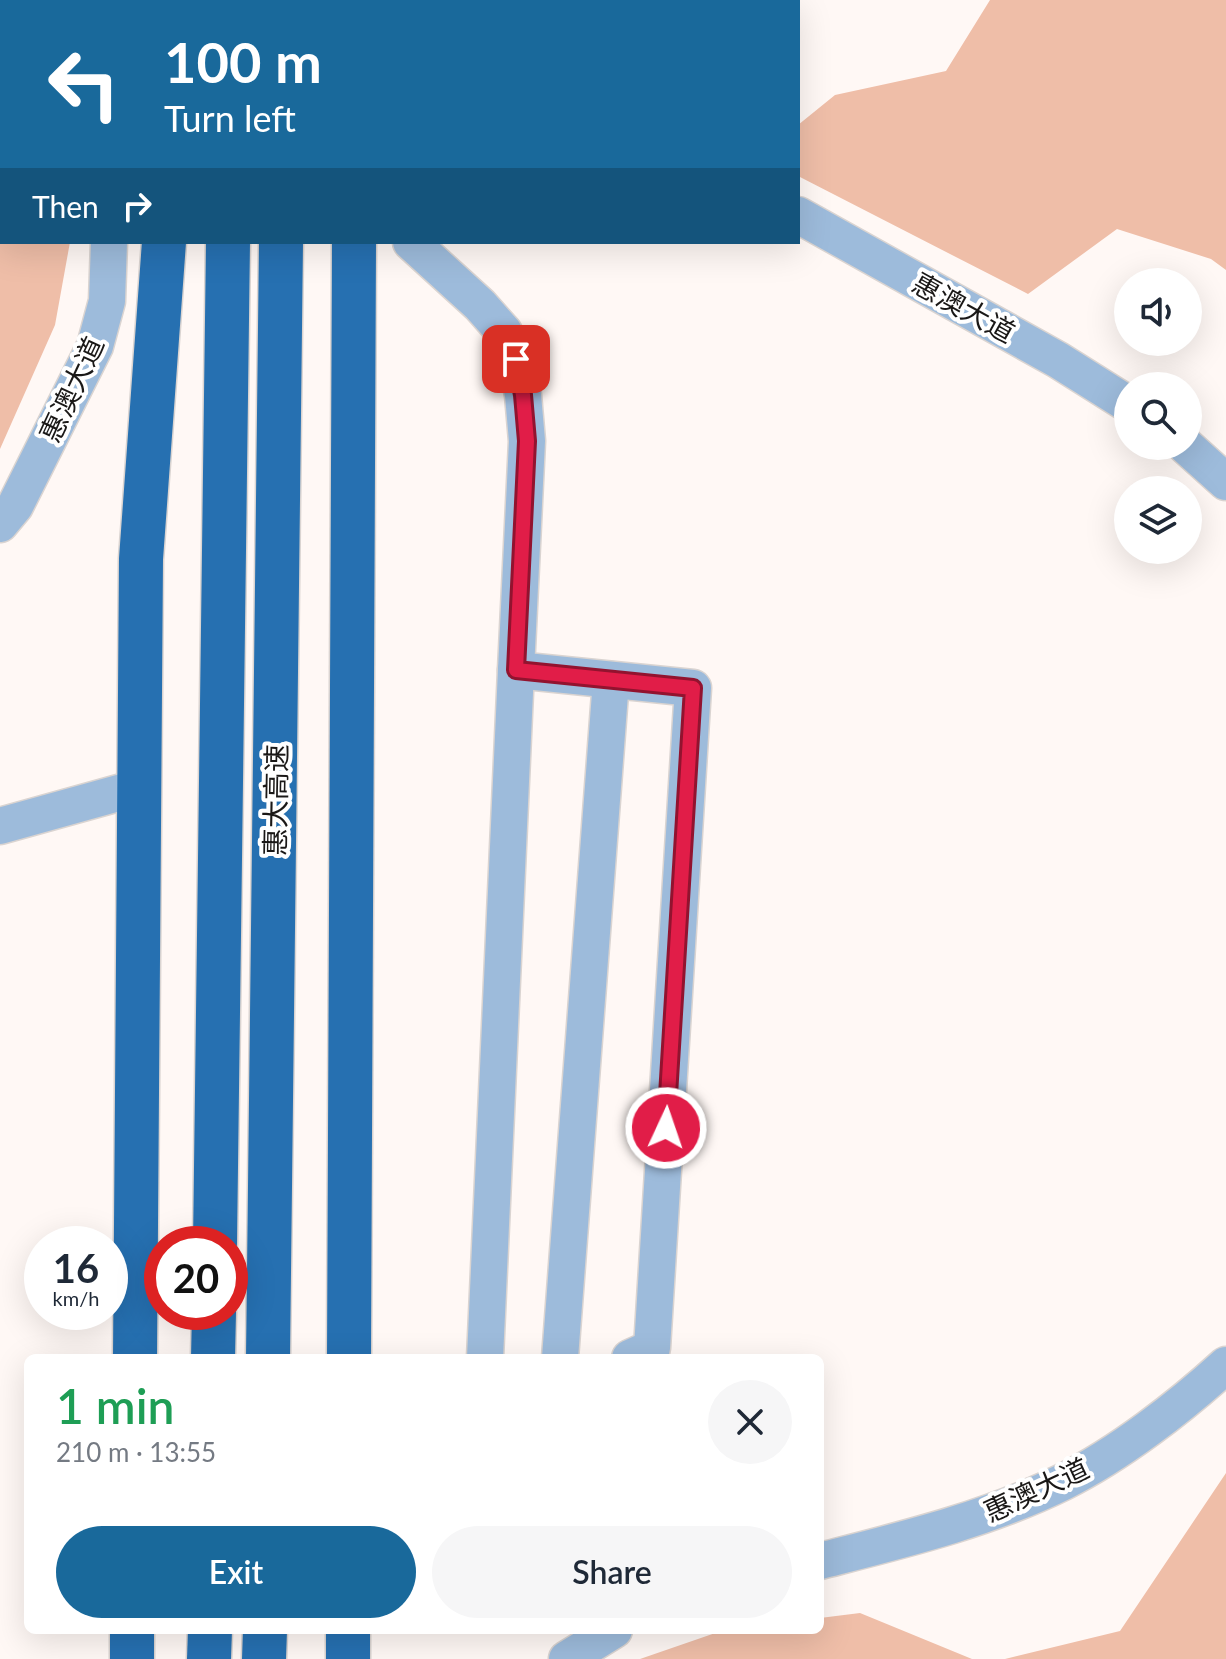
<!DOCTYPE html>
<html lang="en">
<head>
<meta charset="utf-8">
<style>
  body { margin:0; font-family:Lato,"Noto Sans SC",sans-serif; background:#f6f6f7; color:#1f2937; height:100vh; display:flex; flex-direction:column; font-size:30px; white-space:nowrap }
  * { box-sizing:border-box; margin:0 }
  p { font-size:26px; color:#747a83 }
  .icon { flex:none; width:44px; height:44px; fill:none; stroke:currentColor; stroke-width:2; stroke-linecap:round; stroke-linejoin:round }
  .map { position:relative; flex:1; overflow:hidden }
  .sheet { position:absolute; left:24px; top:1354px; width:800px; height:280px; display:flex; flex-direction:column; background:#fff; border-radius:12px; box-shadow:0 8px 32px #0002 }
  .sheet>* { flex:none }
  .guide { position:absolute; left:0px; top:0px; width:800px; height:244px; box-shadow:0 8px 32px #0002; background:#19699b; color:#fff; overflow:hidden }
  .fabs { position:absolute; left:1114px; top:268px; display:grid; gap:16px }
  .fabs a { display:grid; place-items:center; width:88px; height:88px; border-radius:50%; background:#fff; box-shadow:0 8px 32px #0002; font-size:40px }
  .speed { position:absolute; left:24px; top:1226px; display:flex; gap:16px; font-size:40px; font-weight:700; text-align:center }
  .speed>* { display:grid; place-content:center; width:104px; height:104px; border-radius:50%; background:#fff; box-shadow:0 8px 32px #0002; line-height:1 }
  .speed small { font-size:20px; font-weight:400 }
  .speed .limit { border:12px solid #d22; background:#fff; color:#111 }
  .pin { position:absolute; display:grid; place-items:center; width:68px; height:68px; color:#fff; margin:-34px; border-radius:16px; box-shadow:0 4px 12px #0006 }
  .me { position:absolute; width:88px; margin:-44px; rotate:3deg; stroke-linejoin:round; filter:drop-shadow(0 0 6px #0008) }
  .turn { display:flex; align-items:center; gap:28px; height:168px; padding:0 32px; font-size:36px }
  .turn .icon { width:104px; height:104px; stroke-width:2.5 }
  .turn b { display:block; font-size:56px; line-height:68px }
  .then { display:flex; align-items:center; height:76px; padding:0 32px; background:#0003; gap:16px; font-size:30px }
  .round { display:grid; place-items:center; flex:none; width:84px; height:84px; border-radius:42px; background:#f6f6f7 }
  .overview { display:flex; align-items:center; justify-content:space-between; height:136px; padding:0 32px }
  h1 { font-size:48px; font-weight:600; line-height:60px; color:#1e9e55 }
  .button { display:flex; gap:16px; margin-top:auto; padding:16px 32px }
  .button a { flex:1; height:92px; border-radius:48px; background:#19699b; color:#fff; font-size:32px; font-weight:600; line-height:92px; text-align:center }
  .button a+a { background:#f6f6f7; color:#1f2937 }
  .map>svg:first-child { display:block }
  .forest { fill:#efbea8 }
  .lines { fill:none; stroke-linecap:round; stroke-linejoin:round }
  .minor-casing { stroke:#dad4d1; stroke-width:39 }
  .highway-casing { stroke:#dad4d1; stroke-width:47 }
  .minor { stroke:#9dbbdb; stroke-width:36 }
  .highway { stroke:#2670b1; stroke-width:44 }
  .route-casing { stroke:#92132f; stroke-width:20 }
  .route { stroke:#e11d48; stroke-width:14 }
  .labels { text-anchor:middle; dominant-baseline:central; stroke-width:8; stroke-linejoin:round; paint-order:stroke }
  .street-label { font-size:28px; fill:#1a1817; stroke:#fff }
</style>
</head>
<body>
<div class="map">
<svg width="1226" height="1659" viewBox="0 0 1226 1659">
  <rect width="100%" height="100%" fill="#fff8f5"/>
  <g class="forest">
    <path d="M0,0H77V2H2V242H70L55,325L0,449Z"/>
    <path d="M990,0H1226V270L1211,259L1117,229L1028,294L798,176V125L835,95L946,71Z"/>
    <path d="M1226,1473V1659H1005L1120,1631Z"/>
    <path d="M860,1613L972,1659H640L724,1630H820V1618Z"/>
  </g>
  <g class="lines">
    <g class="minor-casing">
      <g id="minor">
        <path d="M505,0L506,2"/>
        <path d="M118,2V0"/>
        <path d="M798,215L1058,360L1128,404"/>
        <path d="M411,242L480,305L504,332L516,359L523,395L527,441L516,670L693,688L652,1348L630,1358"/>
        <path d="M1186,446L1226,482"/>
        <path d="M0,524L15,506L95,346L107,301L109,242"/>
        <path d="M0,826L140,787"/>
        <path d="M485,1358L516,670"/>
        <path d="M560,1358L611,680"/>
        <path d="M820,1561C902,1540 986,1520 1063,1482C1119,1454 1180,1407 1226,1365"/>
        <path d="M567,1659L614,1630"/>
      </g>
    </g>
    <g class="highway-casing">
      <g id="highway">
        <path d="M176,2L177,0"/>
        <path d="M232,2V0"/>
        <path d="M284,2V0"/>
        <path d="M354,2V0"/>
        <path d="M215,1244L228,242"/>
        <path d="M135,1358L141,559L164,242"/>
        <path d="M213,1358L214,1312"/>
        <path d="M268,1358L281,242"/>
        <path d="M349,1358L354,242"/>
        <path d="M132,1659V1630"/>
        <path d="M209,1659L210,1630"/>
        <path d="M264,1659L265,1630"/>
        <path d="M348,1659V1630"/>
      </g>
    </g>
    <use href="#minor" class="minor"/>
    <use href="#highway" class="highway"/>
  </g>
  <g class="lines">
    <g class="route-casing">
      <path id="route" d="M516,359L523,395L527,441L516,670L693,688L666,1128"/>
    </g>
    <use href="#route" class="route"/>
  </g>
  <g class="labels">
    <g class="street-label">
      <text transform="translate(964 307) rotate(29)">惠澳大道</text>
      <text transform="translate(71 389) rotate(-65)">惠澳大道</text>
      <text transform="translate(275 800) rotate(-89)">惠大高速</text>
      <text transform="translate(1036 1489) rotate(-25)">惠澳大道</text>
    </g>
  </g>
</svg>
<div class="fabs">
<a><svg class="icon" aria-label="sound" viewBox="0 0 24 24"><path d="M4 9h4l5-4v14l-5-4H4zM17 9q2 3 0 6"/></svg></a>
<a><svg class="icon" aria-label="search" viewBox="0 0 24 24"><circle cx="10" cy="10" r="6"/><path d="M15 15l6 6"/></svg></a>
<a><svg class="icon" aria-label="layers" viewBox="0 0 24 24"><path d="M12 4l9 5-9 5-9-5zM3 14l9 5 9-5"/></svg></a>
</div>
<div class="speed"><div>16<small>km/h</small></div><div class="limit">20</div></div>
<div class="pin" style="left:516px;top:359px;background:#d93025"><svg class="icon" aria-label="arrive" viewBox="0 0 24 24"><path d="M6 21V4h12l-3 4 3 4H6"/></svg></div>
<svg class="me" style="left:666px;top:1128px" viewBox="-20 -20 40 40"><circle r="17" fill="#e11d48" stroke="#fff" stroke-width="3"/><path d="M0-11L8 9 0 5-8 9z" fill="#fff"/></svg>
<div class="guide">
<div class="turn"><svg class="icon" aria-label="left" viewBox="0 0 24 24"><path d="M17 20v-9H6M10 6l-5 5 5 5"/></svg><div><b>100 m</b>Turn left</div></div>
<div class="then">Then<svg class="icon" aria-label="right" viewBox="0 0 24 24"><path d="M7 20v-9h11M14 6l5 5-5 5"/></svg></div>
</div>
<section class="sheet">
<div class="overview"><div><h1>1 min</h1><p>210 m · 13:55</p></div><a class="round"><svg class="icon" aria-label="close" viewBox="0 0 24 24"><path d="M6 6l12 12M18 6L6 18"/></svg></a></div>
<div class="button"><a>Exit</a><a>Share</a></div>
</section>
</div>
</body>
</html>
